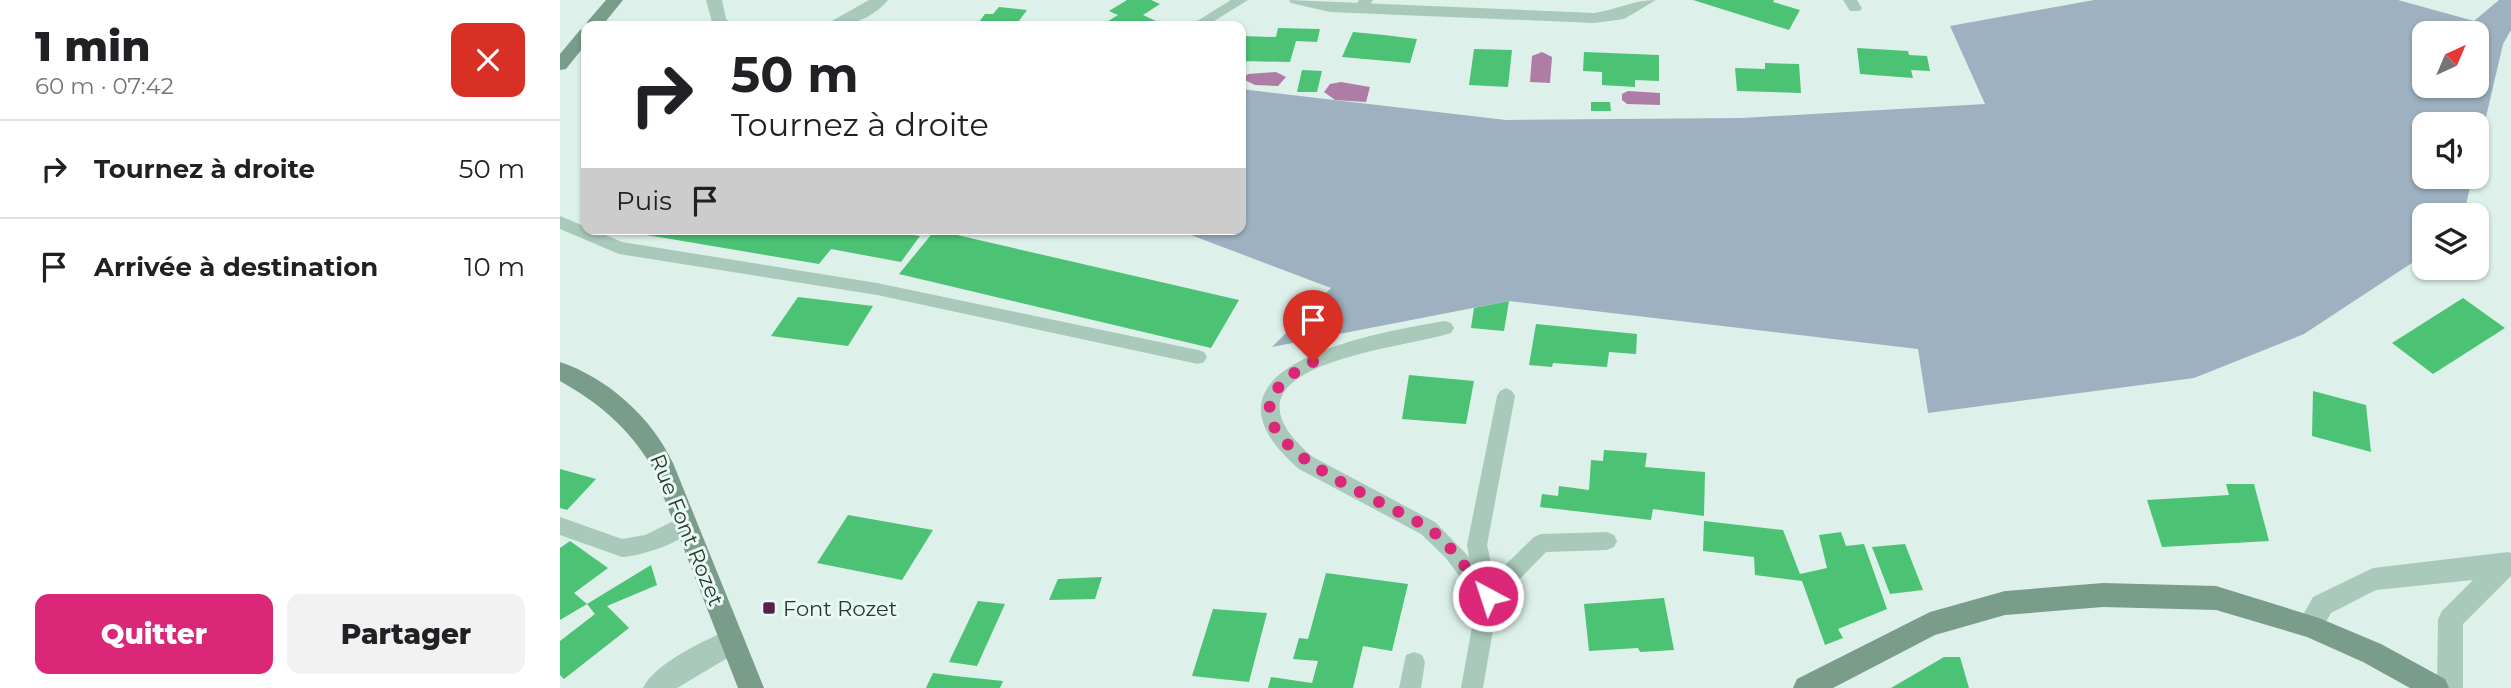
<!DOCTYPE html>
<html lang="fr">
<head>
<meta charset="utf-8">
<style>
  body { margin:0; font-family:Montserrat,sans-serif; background:#f2f2f2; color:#202124; height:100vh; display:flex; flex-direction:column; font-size:26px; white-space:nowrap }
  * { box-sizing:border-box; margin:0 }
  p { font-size:23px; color:#757577 }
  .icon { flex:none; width:38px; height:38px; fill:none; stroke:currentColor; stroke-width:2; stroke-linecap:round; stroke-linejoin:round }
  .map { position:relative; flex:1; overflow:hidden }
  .drawer { display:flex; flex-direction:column; background:#fff; width:560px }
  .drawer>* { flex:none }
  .banner { position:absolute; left:21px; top:21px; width:665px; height:214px; border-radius:14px; box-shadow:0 2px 5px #0004; background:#fff; color:#202124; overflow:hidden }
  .needle { width:46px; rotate:44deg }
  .tools { position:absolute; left:1852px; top:21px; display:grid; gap:14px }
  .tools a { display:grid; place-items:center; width:77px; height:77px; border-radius:14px; background:#fff; box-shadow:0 2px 5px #0004; font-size:35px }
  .pin { position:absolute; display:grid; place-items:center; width:60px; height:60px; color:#fff; margin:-72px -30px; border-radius:50% 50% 50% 0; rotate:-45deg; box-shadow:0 0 7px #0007 }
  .pin .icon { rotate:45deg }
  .me { position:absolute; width:77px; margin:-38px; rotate:320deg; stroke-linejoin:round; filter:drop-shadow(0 0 5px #0008) }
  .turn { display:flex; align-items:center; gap:24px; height:147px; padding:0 35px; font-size:32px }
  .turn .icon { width:91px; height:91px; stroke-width:2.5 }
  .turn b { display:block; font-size:49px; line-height:60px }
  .then { display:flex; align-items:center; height:66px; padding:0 35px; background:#0003; gap:14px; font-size:26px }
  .round { display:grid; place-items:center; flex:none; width:74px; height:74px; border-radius:14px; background:#f2f2f2 }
  .headline { display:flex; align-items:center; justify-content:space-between; height:119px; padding:0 35px }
  h1 { font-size:42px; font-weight:800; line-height:52px }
  .primary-button { display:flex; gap:14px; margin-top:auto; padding:14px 35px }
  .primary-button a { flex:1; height:80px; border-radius:14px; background:#db2777; color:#fff; font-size:28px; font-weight:800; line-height:80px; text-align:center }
  .primary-button a+a { background:#f2f2f2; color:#202124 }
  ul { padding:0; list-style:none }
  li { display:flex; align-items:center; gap:21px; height:98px; padding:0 35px; border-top:2px solid #e0e0e0 }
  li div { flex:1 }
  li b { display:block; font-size:26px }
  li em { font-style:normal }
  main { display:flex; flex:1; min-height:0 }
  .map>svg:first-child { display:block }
  .green { fill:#9db1c0; fill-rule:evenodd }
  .water { fill:#ae7da6 }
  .building { fill:#4bc274 }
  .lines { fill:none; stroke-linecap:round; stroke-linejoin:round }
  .lane { fill:#a9c9bb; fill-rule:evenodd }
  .street { fill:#a9c9bb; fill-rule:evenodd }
  .secondary { fill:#7a9d8b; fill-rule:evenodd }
  .route { stroke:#db2777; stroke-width:12; stroke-dasharray:0 21.6 }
  .poi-dot { fill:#57204d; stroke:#e9f9f4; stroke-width:2.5 }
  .labels { text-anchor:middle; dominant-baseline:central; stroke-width:6; stroke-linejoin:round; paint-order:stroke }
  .street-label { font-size:21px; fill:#29372f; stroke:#e9f9f4 }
  .poi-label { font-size:21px; fill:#29372f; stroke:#e9f9f4; text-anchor:start }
</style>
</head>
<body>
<main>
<section class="drawer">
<div class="headline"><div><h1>1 min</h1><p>60 m · 07:42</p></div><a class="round" style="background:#d93025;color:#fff"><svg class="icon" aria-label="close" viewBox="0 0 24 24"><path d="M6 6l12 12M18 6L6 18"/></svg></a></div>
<ul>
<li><svg class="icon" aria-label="right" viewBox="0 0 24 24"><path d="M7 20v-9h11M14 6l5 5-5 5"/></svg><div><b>Tournez à droite</b></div><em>50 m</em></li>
<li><svg class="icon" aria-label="arrive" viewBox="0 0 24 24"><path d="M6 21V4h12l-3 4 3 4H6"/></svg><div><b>Arrivée à destination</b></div><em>10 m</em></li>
</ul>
<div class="primary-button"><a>Quitter</a><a>Partager</a></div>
</section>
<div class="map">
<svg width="1951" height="688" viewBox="0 0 1951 688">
  <rect width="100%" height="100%" fill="#ddf1ea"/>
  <path class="green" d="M1534,0H1838L1914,21L1939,0H1951V30L1943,44L1916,160V124H1864V177H1912L1904,215H1864V255L1744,334L1634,378L1368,413L1358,349L949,301L712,347L771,288L615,229H681V89L946,120L1182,118L1425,104L1390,26ZM1864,33H1916V86H1864Z"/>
  <g class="water">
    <path d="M982,52L992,57L990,83L970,82L972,56Z"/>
    <path d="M716,72L726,77L718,86L695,85L683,79L688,74Z"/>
    <path d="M781,82L810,87L806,102L775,100L764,92L770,84Z"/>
    <path d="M1068,91L1100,93V105L1067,104L1062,100V94Z"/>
  </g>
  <g class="building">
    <path d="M567,0H591L600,4L583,15L598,22L591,26H540L558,15L549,11Z"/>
    <path d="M1133,0H1214L1213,2L1240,10L1229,30Z"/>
    <path d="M439,7L467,10L455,26H416L425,14H433Z"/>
    <path d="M718,28L760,29L757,42L736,41L730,62L681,61V36L716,37Z"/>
    <path d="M793,32L824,35L857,39L850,63L782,57Z"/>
    <path d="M1297,48L1348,51L1349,55L1367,56L1370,71L1351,70L1353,78L1300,74Z"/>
    <path d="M914,49L952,50L948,87L909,85Z"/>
    <path d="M1024,52L1099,55V81L1075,80V87L1042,85V72L1023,71Z"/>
    <path d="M1205,63L1239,64L1241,93L1177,91L1175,68L1205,69Z"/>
    <path d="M742,70L762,71L757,92H737Z"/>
    <path d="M1031,102H1050L1051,111H1031Z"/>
    <path d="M86,229H320L360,236L341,262L271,249L259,264L81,234Z"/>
    <path d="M375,230L679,300L651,348L339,274Z"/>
    <path d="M238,297L313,306L288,346L211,336Z"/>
    <path d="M1903,298L1945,328L1873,374L1832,343Z"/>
    <path d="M949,301L944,331L911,328L914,308Z"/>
    <path d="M976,324L1077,334L1076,354L1049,352L1047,367L993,363L992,367L969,365Z"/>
    <path d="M849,375L914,381L906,424L842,419Z"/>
    <path d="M1753,391L1806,405L1811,452L1752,436Z"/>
    <path d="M1044,450L1087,453L1085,467L1145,472L1144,516L1093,509L1091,520L980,507L982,494L998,496L999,486L1029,490L1031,460L1043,461Z"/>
    <path d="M0,469L36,479L7,510L0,508Z"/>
    <path d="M1666,484H1694L1709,541L1602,547L1587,500L1669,495Z"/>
    <path d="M288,515L373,530L342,580L257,563Z"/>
    <path d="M1144,521L1223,530L1240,574L1267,568L1259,535L1281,532L1286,546L1304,544L1327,609L1278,629L1283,638L1265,645L1242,581L1195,575L1194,557L1143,551Z"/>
    <path d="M10,541L48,568L14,593L27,604L0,620V548Z"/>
    <path d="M1345,544L1363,590L1330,594L1312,547Z"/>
    <path d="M91,565L97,585L47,606L69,628L4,679L0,675V641L35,614L27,604Z"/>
    <path d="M766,573L848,584L832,651L803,646L793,688H708L711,677L752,683L758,661L733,659L739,638L748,639Z"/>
    <path d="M542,577L535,599L489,600L498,579Z"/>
    <path d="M1104,598L1114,650L1080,652L1078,648L1029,651L1024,604Z"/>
    <path d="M418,601L445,604L417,666L389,662Z"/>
    <path d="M653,609L707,613L689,682L632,676Z"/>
    <path d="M1384,657H1400L1409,688H1331Z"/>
    <path d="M373,673L395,676L443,681L440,688H366Z"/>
  </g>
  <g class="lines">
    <g class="lane">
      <path d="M671,0H688L646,26H629Z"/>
      <path d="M799,0H813L805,12L800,13L793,9Z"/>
      <path d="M1283,0H1297L1302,8L1300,11H1290Z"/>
      <path d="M0,216L62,242L317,283L638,350L644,352L647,357L644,362L638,364L317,295L59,254L0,229Z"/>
      <path d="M885,321L891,323L894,328L891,333C839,350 642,364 753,457L875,522L909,557L907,545L937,396L940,391L946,388L952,391L955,396L927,545L934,576L974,537L981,534L1047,532L1054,535L1057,541L1054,547L1047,550L986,552L938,601L923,688H901L917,599L885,557L861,534L739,469C619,366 814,333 885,321Z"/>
      <path d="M126,515L133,518L136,524C128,542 81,556 62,557L0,535V517L62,539L85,535Z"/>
      <path d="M854,652L862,655L865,662L861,688H839L846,655Z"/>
    </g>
    <g class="street">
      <path d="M146,0H162L166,19L176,26H153Z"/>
      <path d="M309,0H328C311,20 288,27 263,26Z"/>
      <path d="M729,0L1034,13C1056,10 1073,0 1096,0L1064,19L1034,23L770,12L731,3Z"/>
      <path d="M1948,552L1951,553V576L1903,624V688H1877L1878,619L1882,611L1913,580L1816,590L1771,613L1759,634L1750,638L1741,634L1737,626L1753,597L1813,568Z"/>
      <path d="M172,629L181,632L185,641L181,650L117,688H83C93,664 148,638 172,629Z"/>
    </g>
    <g class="secondary">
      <path d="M46,0H63L42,26L26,28L27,22Z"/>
      <path d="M26,29V44L6,69L0,70V54L20,30Z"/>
      <path d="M0,362C48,378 92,418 113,463L204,688H178L92,467C69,428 39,403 0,381Z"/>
      <path d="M1543,583L1656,586L1759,618L1821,644L1885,679L1889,688H1850L1803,662L1747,637L1656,610L1543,607L1445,615L1375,635L1273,688H1233L1237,679L1370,612L1445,591Z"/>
    </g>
  </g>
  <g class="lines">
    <path class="route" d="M753,362C624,428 818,496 868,528C891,543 910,575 928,596"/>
  </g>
  <rect class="poi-dot" x="202" y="601" width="14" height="14" rx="3.5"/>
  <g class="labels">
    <g class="street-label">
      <text transform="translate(127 530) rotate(68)">Rue Font Rozet</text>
    </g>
    <g class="poi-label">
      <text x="223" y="608">Font Rozet</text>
    </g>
  </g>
</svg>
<div class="tools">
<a><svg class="needle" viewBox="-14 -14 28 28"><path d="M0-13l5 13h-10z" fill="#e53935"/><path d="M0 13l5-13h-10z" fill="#757577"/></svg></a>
<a><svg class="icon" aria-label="sound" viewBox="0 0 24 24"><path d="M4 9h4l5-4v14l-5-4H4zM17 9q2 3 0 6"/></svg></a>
<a><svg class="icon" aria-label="layers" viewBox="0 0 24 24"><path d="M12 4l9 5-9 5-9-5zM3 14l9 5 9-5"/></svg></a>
</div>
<div class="pin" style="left:753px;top:362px;background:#d93025"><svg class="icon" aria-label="arrive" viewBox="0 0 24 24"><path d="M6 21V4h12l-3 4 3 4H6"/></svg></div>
<svg class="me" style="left:928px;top:596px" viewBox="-20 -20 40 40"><circle r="17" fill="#db2777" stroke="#fff" stroke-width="3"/><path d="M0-11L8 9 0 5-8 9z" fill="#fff"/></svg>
<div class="banner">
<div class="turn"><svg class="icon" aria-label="right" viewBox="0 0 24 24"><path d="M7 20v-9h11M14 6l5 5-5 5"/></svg><div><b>50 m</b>Tournez à droite</div></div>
<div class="then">Puis<svg class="icon" aria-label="arrive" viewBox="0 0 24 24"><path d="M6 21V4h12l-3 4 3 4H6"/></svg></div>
</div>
</div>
</main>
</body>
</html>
